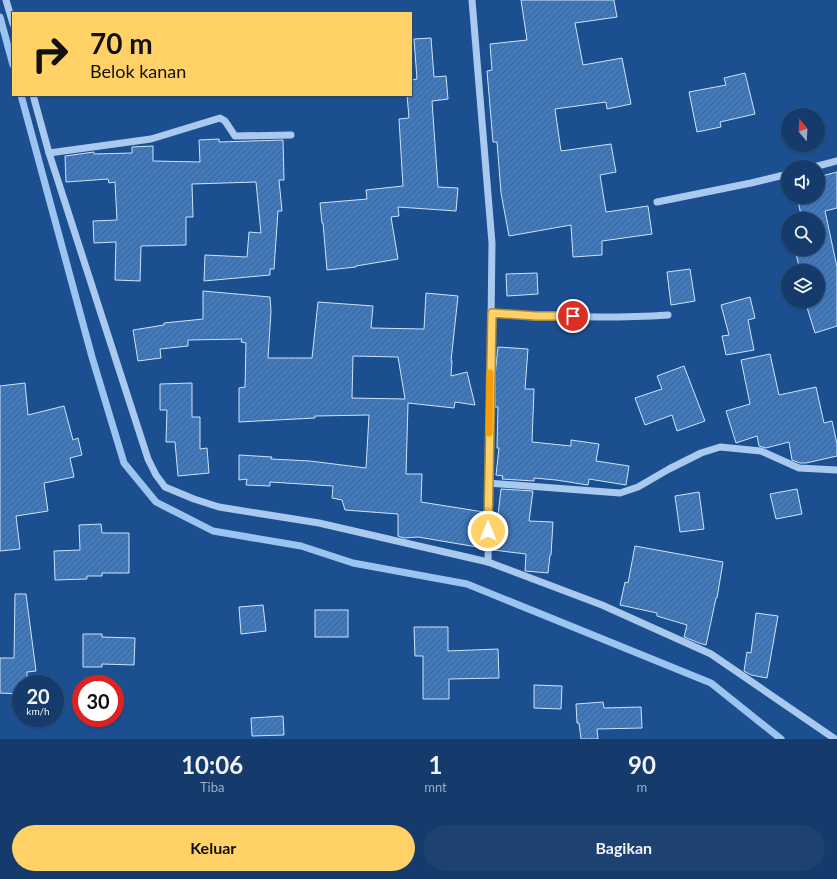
<!DOCTYPE html>
<html lang="id">
<head>
<meta charset="utf-8">
<style>
  body { margin:0; font-family:Lato,sans-serif; background:#1d4271; color:#f1f3f6; height:100vh; display:flex; flex-direction:column; font-size:15px; white-space:nowrap }
  * { box-sizing:border-box; margin:0 }
  p { font-size:13px; color:#9dadc1 }
  .icon { flex:none; width:22px; height:22px; fill:none; stroke:currentColor; stroke-width:2; stroke-linecap:round; stroke-linejoin:round }
  .map { position:relative; height:739px; overflow:hidden }
  .panel { display:flex; flex-direction:column; background:#143b6b; flex:1 }
  .panel>* { flex:none }
  .top-card { position:absolute; left:12px; top:12px; width:400px; height:84px; border-radius:0px; box-shadow:0 1px 3px #0004,0 0 0 1px #33557e; background:#ffd166; color:#111; overflow:hidden }
  .needle { width:26px; rotate:342deg }
  .tools { position:absolute; left:781px; top:108px; display:grid; gap:8px }
  .tools a { display:grid; place-items:center; width:44px; height:44px; border-radius:50%; background:#143b6b; box-shadow:0 1px 3px #0004,0 0 0 1px #33557e; font-size:20px }
  .speed { position:absolute; left:12px; top:675px; display:flex; gap:8px; font-size:20px; font-weight:700; text-align:center }
  .speed>* { display:grid; place-content:center; width:52px; height:52px; border-radius:50%; background:#143b6b; box-shadow:0 1px 3px #0004,0 0 0 1px #33557e; line-height:1 }
  .speed small { font-size:10px; font-weight:400 }
  .speed .limit { border:6px solid #d22; background:#fff; color:#111 }
  .pin { position:absolute; display:grid; place-items:center; width:34px; height:34px; color:#fff; margin:-17px; border:2px solid #fff; border-radius:50%; box-shadow:0 1px 4px #0007 }
  .me { position:absolute; width:44px; margin:-22px; rotate:0deg; stroke-linejoin:round; filter:drop-shadow(0 0 3px #0008) }
  .turn { display:flex; align-items:center; gap:14px; height:84px; padding:0 12px; font-size:18px }
  .turn .icon { width:52px; height:52px; stroke-width:2.5 }
  .turn b { display:block; font-size:28px; line-height:34px }
  .eta { display:flex; justify-content:space-evenly; align-items:center; height:68px; text-align:center }
  .eta b { font-size:24px; font-weight:700; line-height:28px }
  .action { display:flex; gap:8px; margin-top:auto; padding:8px 12px }
  .action a { flex:1; height:46px; border-radius:24px; background:#ffd166; color:#111; font-size:16px; font-weight:700; line-height:46px; text-align:center }
  .action a+a { background:#1d4271; color:#f1f3f6 }
  .map>svg:first-child { display:block }
  .lines { fill:none; stroke-linecap:round; stroke-linejoin:round }
  .stream { stroke:#9cc4f0; stroke-width:7 }
  .building { fill:url(#building-hatch); stroke:#cfe3fa; fill-rule:evenodd }
  .minor { stroke:#a9c9ee; stroke-width:7 }
  .route-casing { stroke:#a68842; stroke-width:10 }
  .route { stroke:#ffd166; stroke-width:7 }
  .slow { stroke:#f59e0b; stroke-width:7 }
</style>
</head>
<body>
<div class="map">
<svg width="837" height="739" viewBox="0 0 837 739">
  <defs>
    <pattern id="building-hatch" width="6" height="6" patternUnits="userSpaceOnUse"><rect width="6" height="6" fill="#4478b7"/><path d="M-1 1l2-2M0 6l6-6M5 7l2-2" fill="none" stroke="#486282"/></pattern>
  </defs>
  <rect width="100%" height="100%" fill="#1b4f8f"/>
  <g class="lines">
    <g class="stream">
      <path d="M0,17L13,65"/>
      <path d="M21,95L92,357L124,463L156,502L213,531L301,546L353,563L467,584L711,683L781,739"/>
    </g>
  </g>
  <g class="building">
    <path d="M521,0H614L617,17L575,23L583,65L622,58L631,104L607,109L606,102L555,109L561,151L611,144L616,172L600,175L606,212L648,206L652,234L602,241V255L573,257L571,225L509,236L501,193L497,142H493L487,71L492,70L490,44L527,40Z"/>
    <path d="M431,38L434,77L446,76L448,99L432,101L438,187L458,188L456,211L398,207L399,216L391,217L398,259L356,266V267L327,270L323,223H322L320,203L367,199L366,190L403,186L399,119L409,118L407,95H411V80L417,79L414,39Z"/>
    <path d="M745,73L755,114L720,122L721,127L697,132L689,92L726,85L724,78Z"/>
    <path d="M219,139V142L283,140L284,180H279L282,211H278L274,269H270V275L204,281L205,255L247,257L249,232L261,233L256,182L192,184L193,217H186V245L141,246L140,281L115,280L116,242L94,243L93,221L117,220L115,182L109,183L108,179L66,182L65,156L94,152V154L132,153V147L153,146V161L200,162L199,140Z"/>
    <path d="M837,172V208L825,211L837,267V326L815,333L805,301H818V271H800L795,249H818V219H802L797,197H818V177Z"/>
    <path d="M690,269L695,301L671,305L667,272Z"/>
    <path d="M537,273L538,294L507,296L506,274Z"/>
    <path d="M203,291L270,297L271,311L268,358H312L318,302L373,306L371,328L424,329L426,293L458,296L451,361H452L451,376L467,372L475,405L455,402L454,408L408,403L406,474H422L421,502L484,512L483,548L418,537L404,538L398,536V514L345,510L342,500L332,498L333,486L270,482V486L246,485L247,479L239,480V455L272,457L271,459L310,461L366,468L369,415L315,416V418L239,422V388L245,387L246,343L241,342L242,339L188,340V346L160,349L161,358L138,361L133,330L164,325V323L203,319ZM353,356L398,357L405,399L352,398Z"/>
    <path d="M750,297L755,318L748,320L754,350L726,355L722,336L729,335L721,305Z"/>
    <path d="M498,347L528,349L525,389H534L532,442L571,446V440L599,444L596,461L629,466L626,485L589,479L588,485L556,480L534,478V481L502,479L503,476L496,475L499,448H497L498,407H495V375Z"/>
    <path d="M770,354L779,395L816,387L824,423L832,421L837,444V456L806,463H800L792,460L789,442L766,448L759,446L757,436L736,443L726,411L750,404L741,360Z"/>
    <path d="M684,366L705,421L677,431L672,415L645,425L635,398L662,389L657,376Z"/>
    <path d="M25,383L28,415L64,406L73,440L78,438L82,455L70,458L74,477L44,483L48,511L16,516L20,549L0,551V386Z"/>
    <path d="M192,383V417H200V449L207,448L209,473L178,476L175,442H166L167,410H160V384Z"/>
    <path d="M501,489L533,491L529,521L553,522L551,555H550L548,573L525,571L526,554L493,550L494,514L498,515Z"/>
    <path d="M797,489L802,514L776,519L770,494Z"/>
    <path d="M699,492L704,529L680,532L675,496Z"/>
    <path d="M101,524L102,533H129V573H102V576H87V579L55,580L54,551L80,550L79,525Z"/>
    <path d="M635,546L723,562L717,598H716L706,645L699,643L684,637L687,625L657,616V613L620,605L625,582L628,583Z"/>
    <path d="M15,594H26L36,671L27,672V684H21V694L0,693V658H14Z"/>
    <path d="M263,605L266,631L241,634L239,607Z"/>
    <rect x="315" y="610" width="33" height="27"/>
    <path d="M756,613L778,616L767,678L751,675L744,671L747,652L751,653Z"/>
    <path d="M414,627H448V651L498,649L499,678L449,679V699H423V656H415Z"/>
    <path d="M83,634H102V637L135,638L134,665L102,664V667H83Z"/>
    <path d="M534,685L562,686L561,709L534,708Z"/>
    <path d="M603,702L604,708L641,707L642,728L597,729L598,739H581L579,723H577L576,704Z"/>
    <path d="M283,716L284,735L252,736L251,718Z"/>
  </g>
  <g class="lines">
    <g class="minor">
      <path d="M6,0L13,24"/>
      <path d="M472,0L492,243L488,562"/>
      <path d="M33,95L49,153L148,459L156,475L165,487L194,499L219,507L319,523L488,562L602,605L711,654L835,739"/>
      <path d="M49,153L151,139L220,118L225,121L235,136L291,135"/>
      <path d="M814,167L837,161"/>
      <path d="M657,202L751,183L788,174"/>
      <path d="M492,313C550,317 609,319 668,315"/>
      <path d="M488,483L620,493L638,487L669,469L701,453L720,447L761,451L799,468L837,470"/>
    </g>
  </g>
  <g class="lines">
    <g class="route-casing">
      <path id="route" d="M488,531L492,313L536,316H573"/>
    </g>
    <use href="#route" class="route"/>
    <path class="slow" d="M489,433L490,373"/>
  </g>
</svg>
<div class="tools">
<a><svg class="needle" viewBox="-14 -14 28 28"><path d="M0-13l5 13h-10z" fill="#e53935"/><path d="M0 13l5-13h-10z" fill="#9dadc1"/></svg></a>
<a><svg class="icon" aria-label="sound" viewBox="0 0 24 24"><path d="M4 9h4l5-4v14l-5-4H4zM17 9q2 3 0 6"/></svg></a>
<a><svg class="icon" aria-label="search" viewBox="0 0 24 24"><circle cx="10" cy="10" r="6"/><path d="M15 15l6 6"/></svg></a>
<a><svg class="icon" aria-label="layers" viewBox="0 0 24 24"><path d="M12 4l9 5-9 5-9-5zM3 14l9 5 9-5"/></svg></a>
</div>
<div class="speed"><div>20<small>km/h</small></div><div class="limit">30</div></div>
<div class="pin" style="left:573px;top:316px;background:#d93025"><svg class="icon" aria-label="arrive" viewBox="0 0 24 24"><path d="M6 21V4h12l-3 4 3 4H6"/></svg></div>
<svg class="me" style="left:488px;top:531px" viewBox="-20 -20 40 40"><circle r="17" fill="#ffd166" stroke="#fff" stroke-width="3"/><path d="M0-11L8 9 0 5-8 9z" fill="#fff"/></svg>
<div class="top-card">
<div class="turn"><svg class="icon" aria-label="right" viewBox="0 0 24 24"><path d="M7 20v-9h11M14 6l5 5-5 5"/></svg><div><b>70 m</b>Belok kanan</div></div>
</div>
</div>
<section class="panel">
<div class="eta">
<div><b>10:06</b><p>Tiba</p></div>
<div><b>1</b><p>mnt</p></div>
<div><b>90</b><p>m</p></div>
</div>
<div class="action"><a>Keluar</a><a>Bagikan</a></div>
</section>
</body>
</html>
